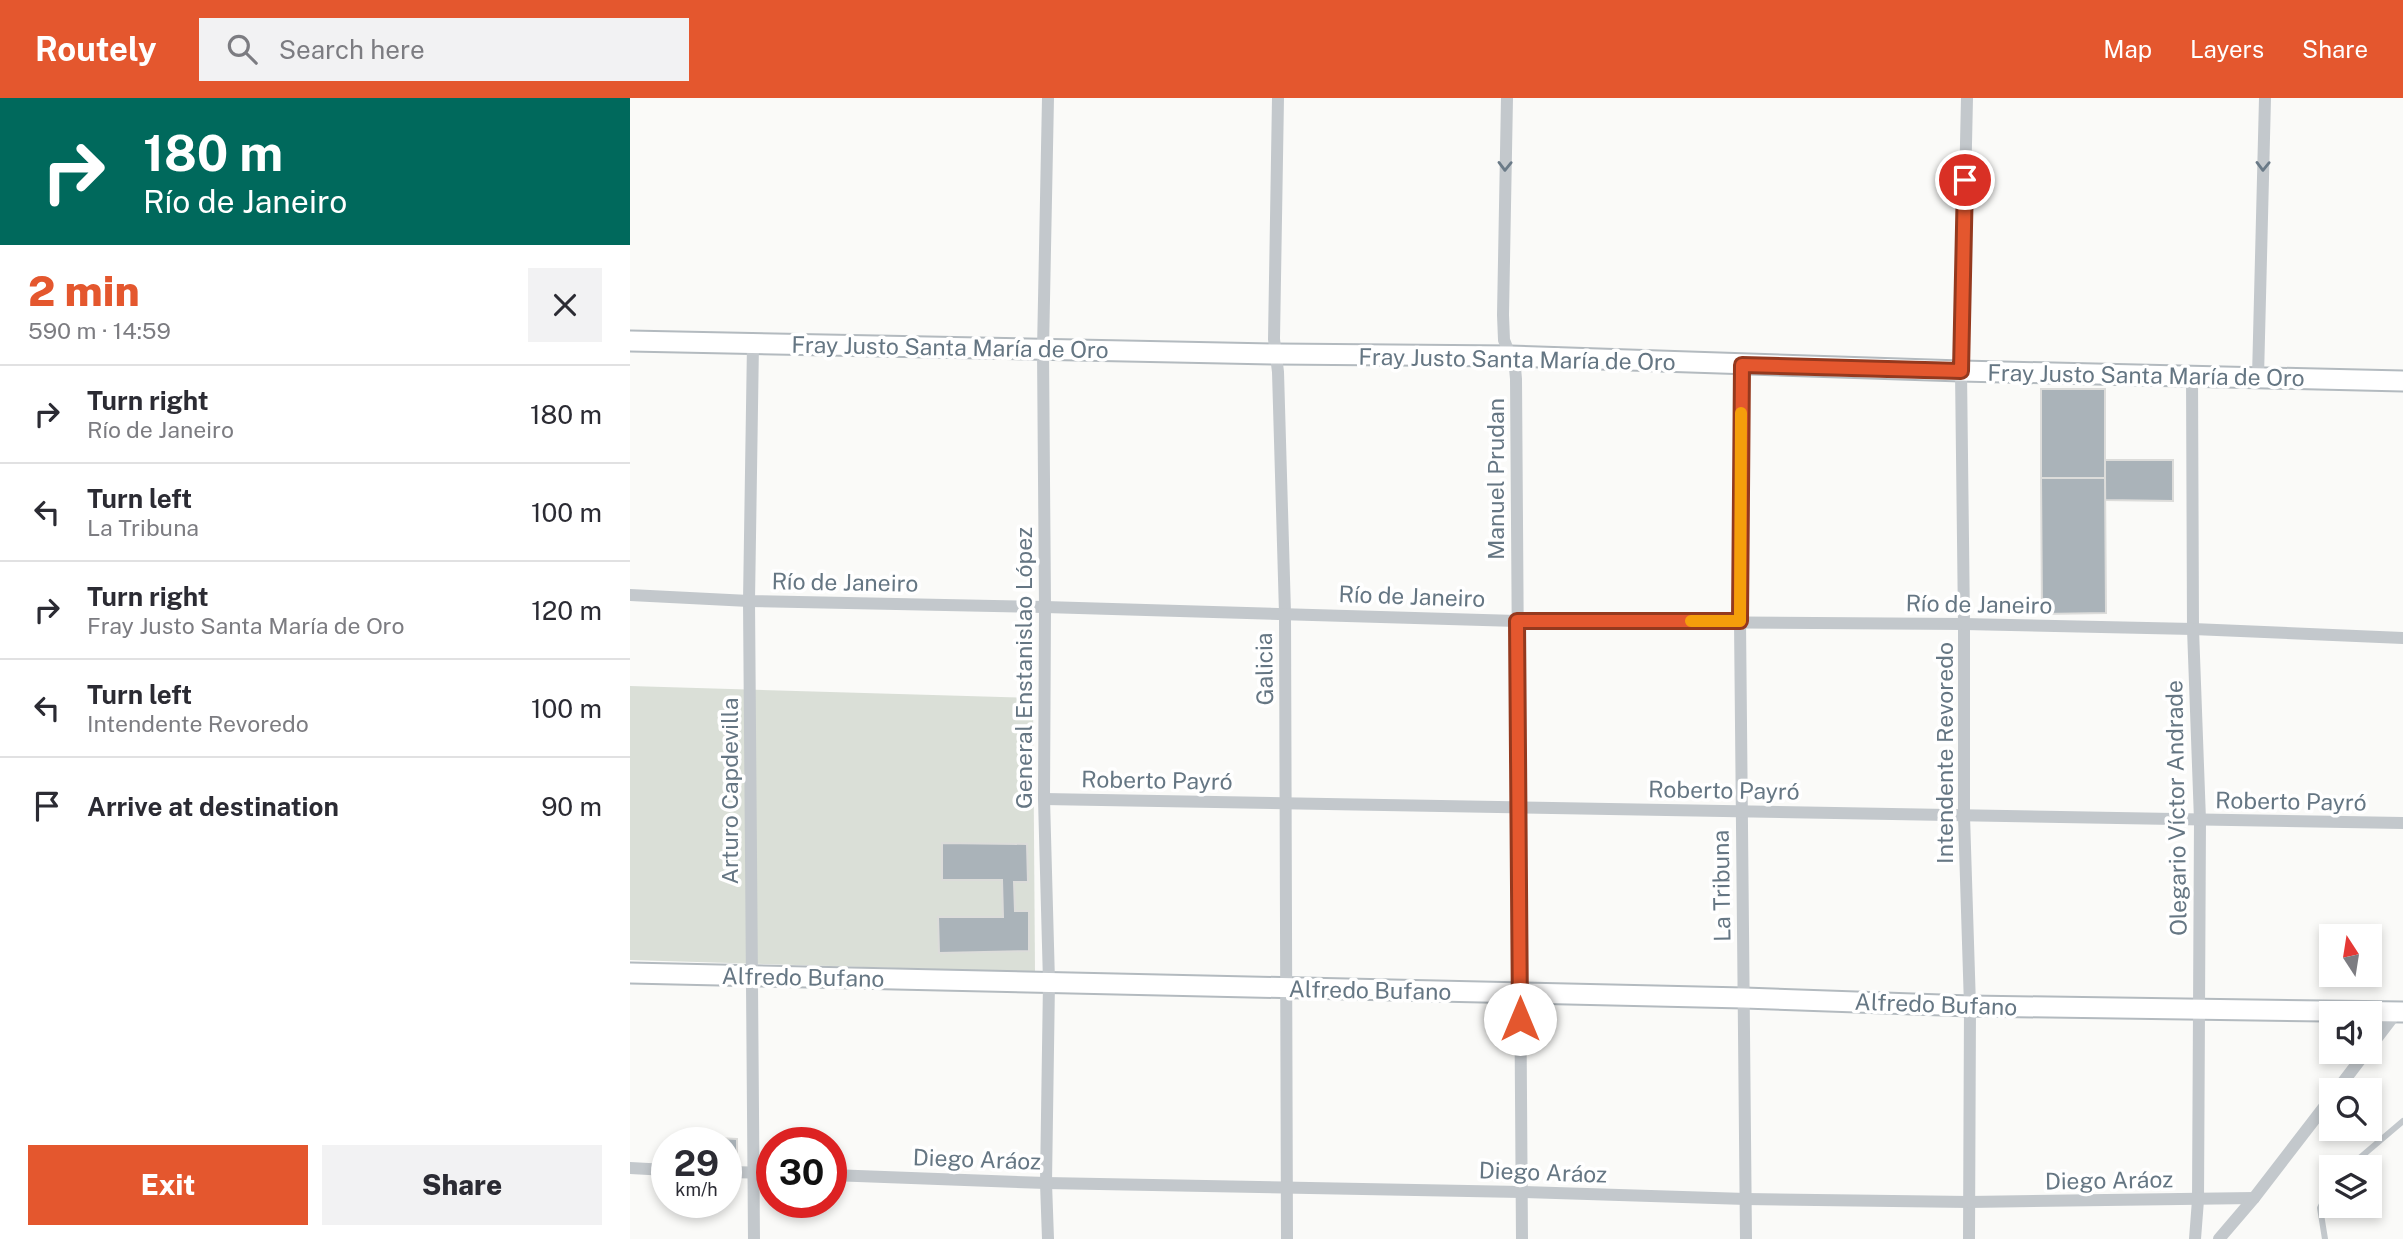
<!DOCTYPE html>
<html lang="en">
<head>
<meta charset="utf-8">
<style>
  body { margin:0; font-family:"Public Sans",sans-serif; background:#f2f2f3; color:#2b2b33; height:100vh; display:flex; flex-direction:column; font-size:26px; white-space:nowrap }
  * { box-sizing:border-box; margin:0 }
  p { font-size:23px; color:#7c7c81 }
  .icon { flex:none; width:38px; height:38px; fill:none; stroke:currentColor; stroke-width:2; stroke-linecap:round; stroke-linejoin:round }
  .map { position:relative; flex:1; overflow:hidden }
  .sheet { display:flex; flex-direction:column; background:#fff; width:630px }
  .sheet>* { flex:none }
  .banner { background:#00695c; color:#fff; overflow:hidden }
  .needle { width:46px; rotate:348deg }
  .controls { position:absolute; left:1689px; top:826px; display:grid; gap:14px }
  .controls a { display:grid; place-items:center; width:63px; height:63px; border-radius:0px; background:#fff; box-shadow:0 4px 10px #0003; font-size:35px }
  .speed { position:absolute; left:21px; top:1029px; display:flex; gap:14px; font-size:35px; font-weight:700; text-align:center }
  .speed>* { display:grid; place-content:center; width:91px; height:91px; border-radius:50%; background:#fff; box-shadow:0 4px 10px #0003; line-height:1 }
  .speed small { font-size:18px; font-weight:400 }
  .speed .limit { border:10px solid #d22; background:#fff; color:#111 }
  .pin { position:absolute; display:grid; place-items:center; width:60px; height:60px; color:#fff; margin:-30px; border:4px solid #fff; border-radius:50%; box-shadow:0 2px 7px #0007 }
  .me { position:absolute; width:77px; margin:-38px; rotate:0deg; stroke-linejoin:round; filter:drop-shadow(0 0 5px #0008) }
  .turn { display:flex; align-items:center; gap:24px; height:147px; padding:0 28px; font-size:32px }
  .turn .icon { width:91px; height:91px; stroke-width:2.5 }
  .turn b { display:block; font-size:49px; line-height:60px }
  .round { display:grid; place-items:center; flex:none; width:74px; height:74px; border-radius:0px; background:#f2f2f3 }
  .summary { display:flex; align-items:center; justify-content:space-between; height:119px; padding:0 28px }
  h1 { font-size:42px; font-weight:800; line-height:52px; color:#e4572e }
  .primary-button { display:flex; gap:14px; margin-top:auto; padding:14px 28px }
  .primary-button a { flex:1; height:80px; border-radius:0px; background:#e4572e; color:#fff; font-size:28px; font-weight:800; line-height:80px; text-align:center }
  .primary-button a+a { background:#f2f2f3; color:#2b2b33 }
  ul { padding:0; list-style:none }
  li { display:flex; align-items:center; gap:21px; height:98px; padding:0 28px; border-top:2px solid #e1e1e2 }
  li div { flex:1 }
  li b { display:block; font-size:26px }
  li em { font-style:normal }
  header { display:flex; align-items:center; gap:42px; box-sizing:border-box; height:98px; padding:0 35px; background:#e4572e; color:#fff }
  header strong { font-size:33px }
  nav { display:flex; gap:38px; margin-inline-start:auto; font-size:24px }
  .search { width:490px; height:63px; background:#f2f2f3; display:flex; align-items:center; gap:18px; box-sizing:border-box; padding:0 24px; border-radius:0px; color:#7c7c81; font-size:26px }
  main { display:flex; flex:1; min-height:0 }
  .map>svg:first-child { display:block }
  .green { fill:#dadfd7 }
  .building { fill:#aab3b9; stroke:#dcdcda; stroke-width:2 }
  .lines { fill:none; stroke-linecap:round; stroke-linejoin:round }
  .secondary-casing { stroke:#b3babf; stroke-width:23 }
  .lane { stroke:#c3c8cc; stroke-width:6 }
  .street { stroke:#c3c8cc; stroke-width:12 }
  .secondary { stroke:#fff; stroke-width:19 }
  .oneway { stroke:#6a7a87 }
  .route-casing { stroke:#94391e; stroke-width:18 }
  .route { stroke:#e4572e; stroke-width:12 }
  .slow { stroke:#f59e0b; stroke-width:12 }
  .labels { text-anchor:middle; dominant-baseline:central; stroke-width:7; stroke-linejoin:round; paint-order:stroke }
  .street-label { font-size:23px; fill:#657683; stroke:#fff }
</style>
</head>
<body>
<header>
<strong>Routely</strong>
<div class="search"><svg class="icon" aria-label="search" viewBox="0 0 24 24"><circle cx="10" cy="10" r="6"/><path d="M15 15l6 6"/></svg>Search here</div>
<nav><a>Map</a><a>Layers</a><a>Share</a></nav>
</header>
<main>
<section class="sheet">
<div class="banner">
<div class="turn"><svg class="icon" aria-label="right" viewBox="0 0 24 24"><path d="M7 20v-9h11M14 6l5 5-5 5"/></svg><div><b>180 m</b>Río de Janeiro</div></div>
</div>
<div class="summary"><div><h1>2 min</h1><p>590 m · 14:59</p></div><a class="round"><svg class="icon" aria-label="close" viewBox="0 0 24 24"><path d="M6 6l12 12M18 6L6 18"/></svg></a></div>
<ul>
<li><svg class="icon" aria-label="right" viewBox="0 0 24 24"><path d="M7 20v-9h11M14 6l5 5-5 5"/></svg><div><b>Turn right</b><p>Río de Janeiro</p></div><em>180 m</em></li>
<li><svg class="icon" aria-label="left" viewBox="0 0 24 24"><path d="M17 20v-9H6M10 6l-5 5 5 5"/></svg><div><b>Turn left</b><p>La Tribuna</p></div><em>100 m</em></li>
<li><svg class="icon" aria-label="right" viewBox="0 0 24 24"><path d="M7 20v-9h11M14 6l5 5-5 5"/></svg><div><b>Turn right</b><p>Fray Justo Santa María de Oro</p></div><em>120 m</em></li>
<li><svg class="icon" aria-label="left" viewBox="0 0 24 24"><path d="M17 20v-9H6M10 6l-5 5 5 5"/></svg><div><b>Turn left</b><p>Intendente Revoredo</p></div><em>100 m</em></li>
<li><svg class="icon" aria-label="arrive" viewBox="0 0 24 24"><path d="M6 21V4h12l-3 4 3 4H6"/></svg><div><b>Arrive at destination</b></div><em>90 m</em></li>
</ul>
<div class="primary-button"><a>Exit</a><a>Share</a></div>
</section>
<div class="map">
<svg width="1773" height="1141" viewBox="0 0 1773 1141">
  <rect width="100%" height="100%" fill="#fafaf8"/>
  <path class="green" d="M0,588L403,600L405,874L0,862Z"/>
  <g class="building">
    <rect x="1411" y="291" width="64" height="89"/>
    <path d="M1475,362H1543V403L1475,402Z"/>
    <path d="M1411,380H1475L1476,515L1412,516Z"/>
    <path d="M312,745L397,746L398,784H384L385,813H399V853L309,855L308,819H373L372,782H312Z"/>
    <path d="M86,1040L107,1041V1057L103,1060H96V1045H86Z"/>
  </g>
  <g class="lines">
    <g class="secondary-casing">
      <g id="secondary">
        <path d="M0,243L646,256L880,258L1331,273L1773,283"/>
        <path d="M0,875L1114,900L1340,908L1773,914"/>
      </g>
    </g>
    <g class="lane">
      <path d="M1719,1069L1773,1023"/>
      <path d="M1695,1141L1690,1110L1701,1089"/>
    </g>
    <g class="street">
      <path d="M648,0L644,241L648,274L655,515L657,1141"/>
      <path d="M877,0L873,217L874,242L885,270L886,281L892,1141"/>
      <path d="M1337,0L1331,273L1334,526V718L1340,908L1339,1141"/>
      <path d="M123,245L119,503L124,1141"/>
      <path d="M1112,267L1110,523L1116,1141"/>
      <path d="M1562,277L1563,531L1570,722L1568,1102L1565,1141"/>
      <path d="M1628,279L1635,0"/>
      <path d="M0,497L119,503L415,509L887,523L1334,526L1563,531L1773,540"/>
      <path d="M414,701L1773,725"/>
      <path d="M1740,949L1766,915"/>
      <path d="M1707,992L1736,954"/>
      <path d="M0,1070L37,1072"/>
      <path d="M96,1074L142,1075"/>
      <path d="M201,1077L416,1085L891,1094L1116,1101L1339,1104L1624,1100"/>
      <path d="M418,1141L416,1085L419,884L414,701L415,509L413,252L418,0"/>
      <path d="M1589,1141L1624,1100L1701,1000"/>
    </g>
    <use href="#secondary" class="secondary"/>
  </g>
  <defs><path id="oneway-chevron" d="M-2-3.5L2.5 0L-2 3.5" fill="none" stroke-width="1.6" stroke-linecap="round" stroke-linejoin="round" transform="scale(1.75)"/></defs>
  <g class="oneway">
    <use href="#oneway-chevron" transform="translate(875 68) rotate(91)"/>
    <use href="#oneway-chevron" transform="translate(1633 68) rotate(91)"/>
  </g>
  <g class="lines">
    <g class="route-casing">
      <path id="route" d="M890,921L887,523H1110L1112,267L1331,273L1335,82"/>
    </g>
    <use href="#route" class="route"/>
    <path class="slow" d="M1061,523H1110L1111,315"/>
  </g>
  <g class="labels">
    <g class="street-label">
      <text transform="translate(320 249) rotate(1)">Fray Justo Santa María de Oro</text>
      <text transform="translate(887 261) rotate(1)">Fray Justo Santa María de Oro</text>
      <text transform="translate(1516 277) rotate(1)">Fray Justo Santa María de Oro</text>
      <text transform="translate(865 381) rotate(-90)">Manuel Prudan</text>
      <text transform="translate(215 484) rotate(1)">Río de Janeiro</text>
      <text transform="translate(782 498) rotate(2)">Río de Janeiro</text>
      <text transform="translate(1349 506) rotate(1)">Río de Janeiro</text>
      <text transform="translate(393 570) rotate(-90)">General Enstanislao López</text>
      <text transform="translate(634 571) rotate(-91)">Galicia</text>
      <text transform="translate(1314 655) rotate(-90)">Intendente Revoredo</text>
      <text transform="translate(527 682) rotate(1)">Roberto Payró</text>
      <text transform="translate(1094 692) rotate(1)">Roberto Payró</text>
      <text transform="translate(99 693) rotate(-90)">Arturo Capdevilla</text>
      <text transform="translate(1661 703) rotate(1)">Roberto Payró</text>
      <text transform="translate(1546 710) rotate(-91)">Olegario Víctor Andrade</text>
      <text transform="translate(1091 788) rotate(-91)">La Tribuna</text>
      <text transform="translate(173 879) rotate(1)">Alfredo Bufano</text>
      <text transform="translate(740 892) rotate(1)">Alfredo Bufano</text>
      <text transform="translate(1306 906) rotate(2)">Alfredo Bufano</text>
      <text transform="translate(347 1061) rotate(2)">Diego Aráoz</text>
      <text transform="translate(913 1074) rotate(2)">Diego Aráoz</text>
      <text transform="translate(1479 1082) rotate(-1)">Diego Aráoz</text>
    </g>
  </g>
</svg>
<div class="controls">
<a><svg class="needle" viewBox="-14 -14 28 28"><path d="M0-13l5 13h-10z" fill="#e53935"/><path d="M0 13l5-13h-10z" fill="#7c7c81"/></svg></a>
<a><svg class="icon" aria-label="sound" viewBox="0 0 24 24"><path d="M4 9h4l5-4v14l-5-4H4zM17 9q2 3 0 6"/></svg></a>
<a><svg class="icon" aria-label="search" viewBox="0 0 24 24"><circle cx="10" cy="10" r="6"/><path d="M15 15l6 6"/></svg></a>
<a><svg class="icon" aria-label="layers" viewBox="0 0 24 24"><path d="M12 4l9 5-9 5-9-5zM3 14l9 5 9-5"/></svg></a>
</div>
<div class="speed"><div>29<small>km/h</small></div><div class="limit">30</div></div>
<div class="pin" style="left:1335px;top:82px;background:#d93025"><svg class="icon" aria-label="arrive" viewBox="0 0 24 24"><path d="M6 21V4h12l-3 4 3 4H6"/></svg></div>
<svg class="me" style="left:890px;top:921px" viewBox="-20 -20 40 40"><circle r="19" fill="#fff"/><path d="M0-13L10 11 0 6-10 11z" fill="#e4572e"/></svg>
</div>
</main>
</body>
</html>
